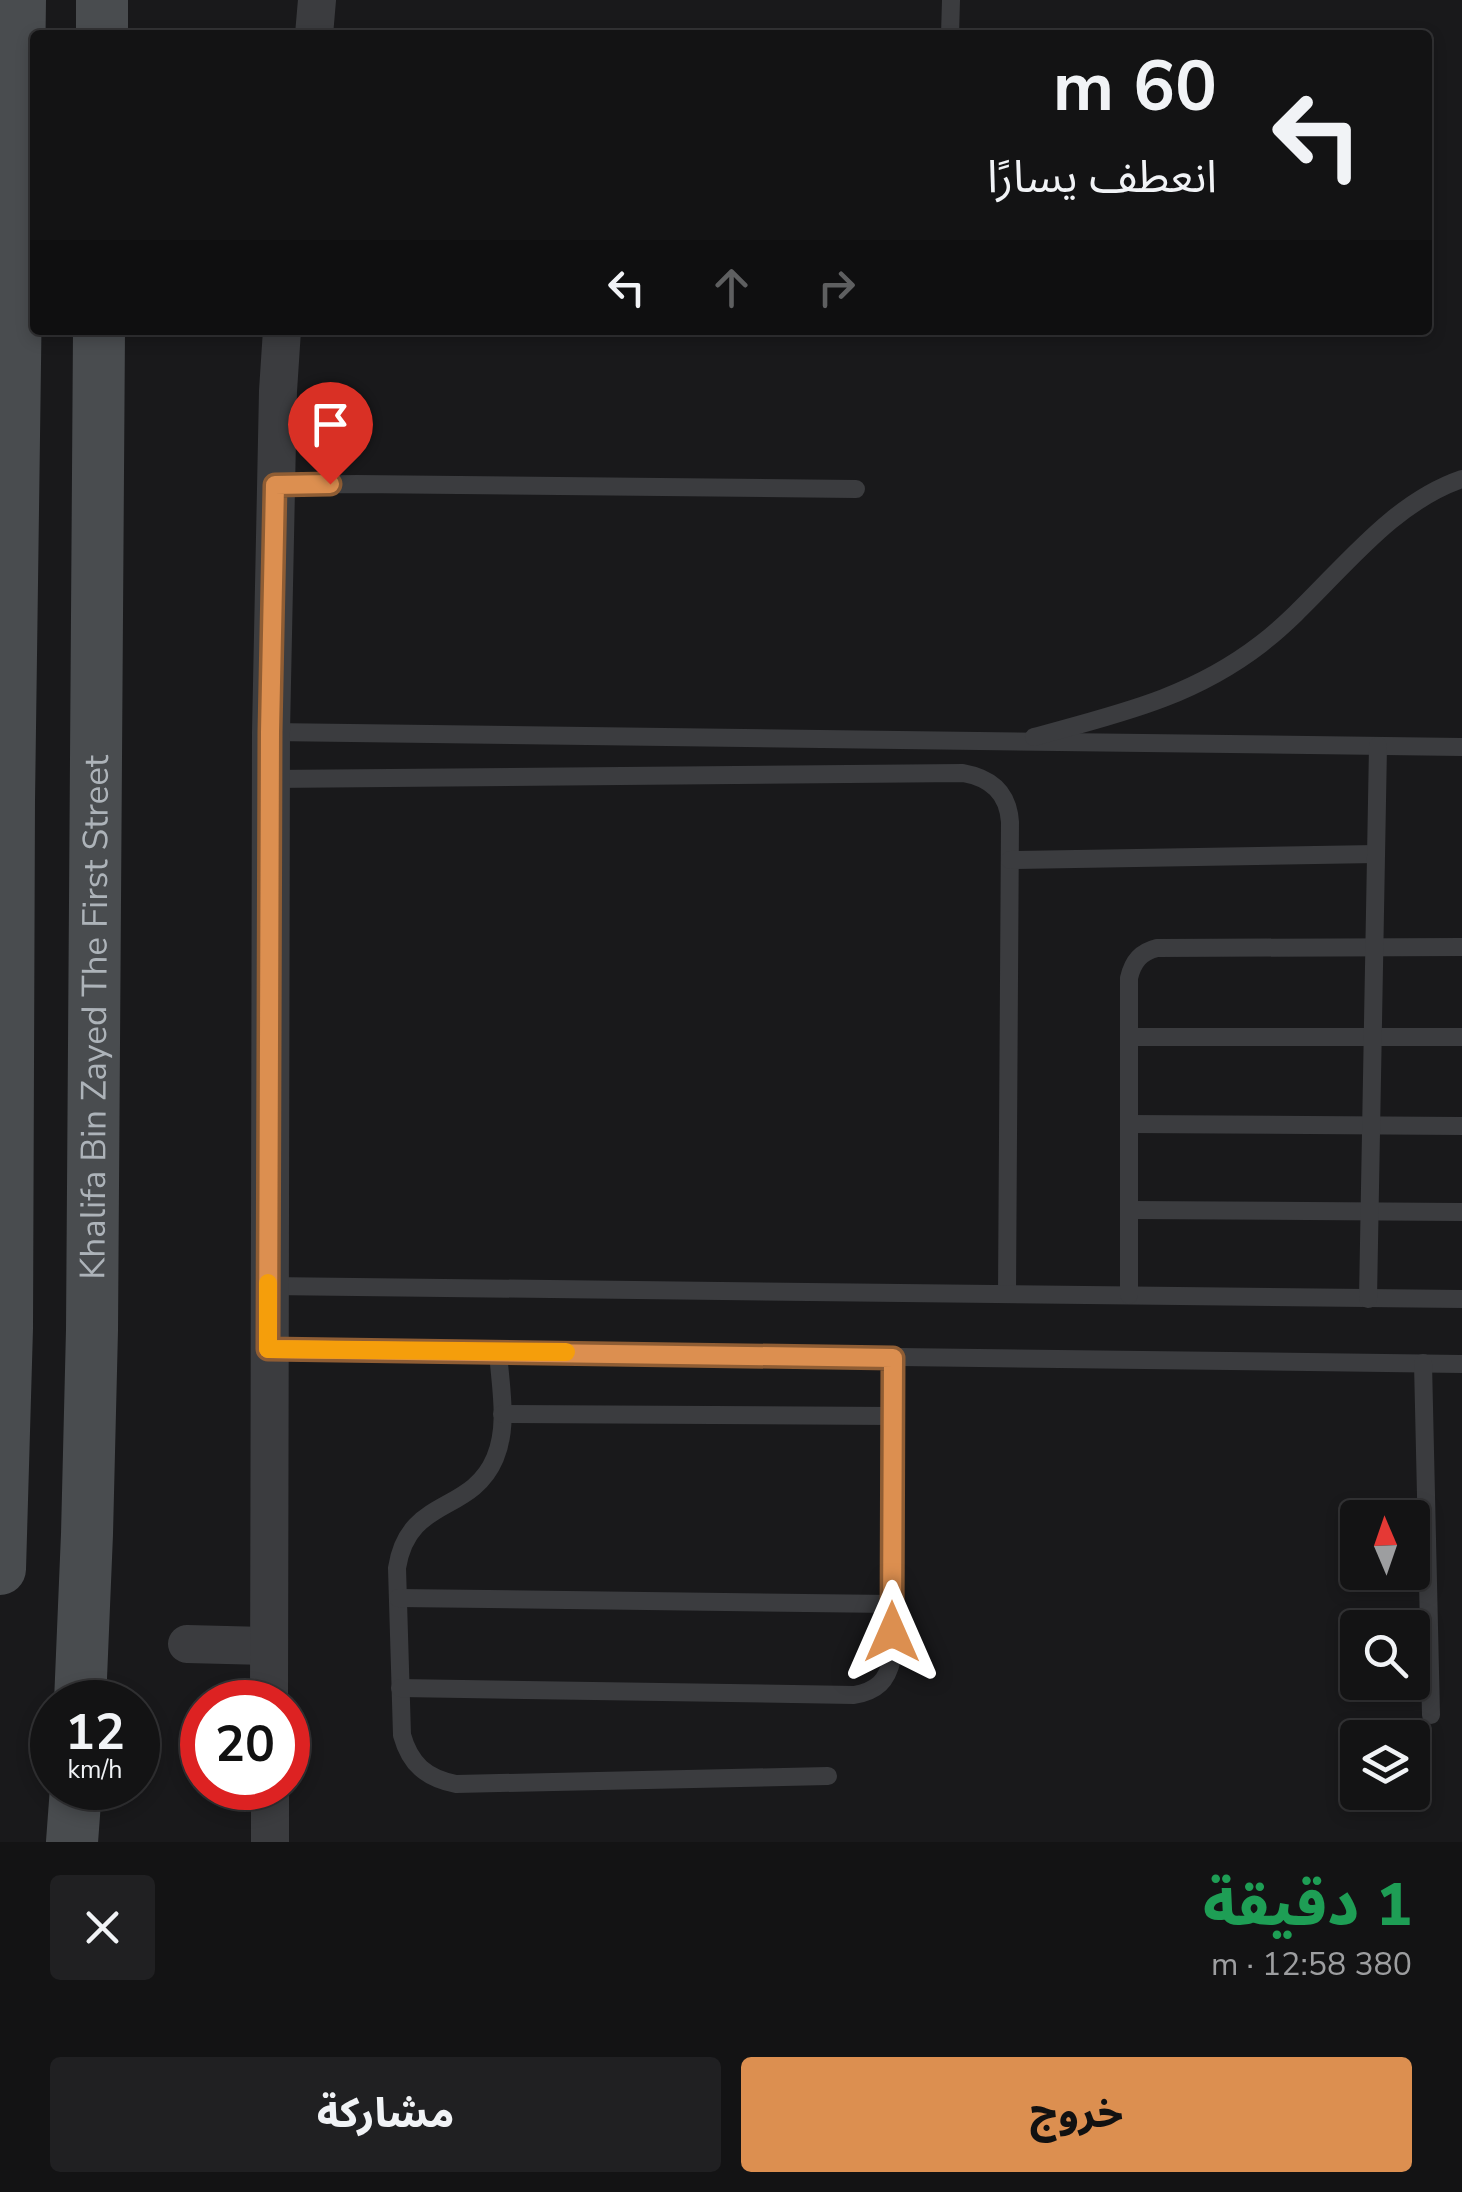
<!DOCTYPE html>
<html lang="ar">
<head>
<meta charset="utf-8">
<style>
  body { margin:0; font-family:"Nunito Sans","Noto Sans Arabic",sans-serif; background:#202022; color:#f1f3f6; direction:rtl; height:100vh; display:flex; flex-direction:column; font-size:38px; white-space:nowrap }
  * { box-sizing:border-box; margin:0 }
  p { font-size:32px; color:#9d9ea0 }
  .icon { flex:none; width:55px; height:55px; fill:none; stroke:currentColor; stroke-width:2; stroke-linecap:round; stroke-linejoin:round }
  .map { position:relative; height:1842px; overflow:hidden; direction:ltr }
  .sheet { display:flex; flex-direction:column; background:#131314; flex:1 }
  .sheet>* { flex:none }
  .banner { position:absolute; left:30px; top:30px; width:1402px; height:305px; border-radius:10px; box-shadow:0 5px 15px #0003,0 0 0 2px #323234; direction:rtl; background:#131314; color:#f1f3f6; overflow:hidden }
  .needle { width:65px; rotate:358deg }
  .controls { position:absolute; left:1340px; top:1500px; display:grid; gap:20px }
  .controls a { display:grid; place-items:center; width:90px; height:90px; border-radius:10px; background:#131314; box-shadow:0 5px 15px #0003,0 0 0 2px #323234; font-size:50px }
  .speed { position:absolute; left:30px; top:1680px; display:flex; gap:20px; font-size:50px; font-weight:700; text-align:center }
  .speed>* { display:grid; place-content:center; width:130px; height:130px; border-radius:50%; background:#131314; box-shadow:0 5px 15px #0003,0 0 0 2px #323234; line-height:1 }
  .speed small { font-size:25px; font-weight:400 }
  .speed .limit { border:15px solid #d22; background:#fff; color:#111 }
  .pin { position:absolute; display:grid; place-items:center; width:85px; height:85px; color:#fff; margin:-102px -42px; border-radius:50% 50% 50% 0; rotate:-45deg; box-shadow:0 0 10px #0007 }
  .pin .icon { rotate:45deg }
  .me { position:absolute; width:110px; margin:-55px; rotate:0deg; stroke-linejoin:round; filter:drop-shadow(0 0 8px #0008) }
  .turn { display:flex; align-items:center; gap:35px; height:210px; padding:0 50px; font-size:45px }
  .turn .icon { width:130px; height:130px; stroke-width:2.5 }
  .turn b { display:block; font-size:70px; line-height:85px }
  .lanes { display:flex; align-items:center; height:95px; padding:0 50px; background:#0003; justify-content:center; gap:50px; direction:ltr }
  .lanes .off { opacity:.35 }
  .round { display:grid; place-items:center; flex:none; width:105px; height:105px; border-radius:10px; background:#202022 }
  .summary { display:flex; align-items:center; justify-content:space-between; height:170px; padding:0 50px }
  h1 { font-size:60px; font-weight:800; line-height:75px; color:#1e9e55 }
  .button { display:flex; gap:20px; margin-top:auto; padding:20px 50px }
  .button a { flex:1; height:115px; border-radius:10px; background:#dc8f50; color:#111; font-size:40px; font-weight:800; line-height:115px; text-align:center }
  .button a+a { background:#202022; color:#f1f3f6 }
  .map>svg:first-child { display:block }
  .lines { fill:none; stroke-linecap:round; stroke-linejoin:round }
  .service { stroke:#3b3c3f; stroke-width:18 }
  .minor { stroke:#3b3c3f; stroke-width:38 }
  .secondary { stroke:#494c4f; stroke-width:52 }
  .route-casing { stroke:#8f5d34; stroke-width:25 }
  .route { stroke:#dc8f50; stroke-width:18 }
  .slow { stroke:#f59e0b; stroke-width:18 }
  .labels { text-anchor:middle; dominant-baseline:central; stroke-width:10; stroke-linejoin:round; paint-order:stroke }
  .street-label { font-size:35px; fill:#adb3b9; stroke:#141416 }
</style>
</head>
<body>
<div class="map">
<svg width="1462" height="1842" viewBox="0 0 1462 1842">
  <rect width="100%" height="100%" fill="#19191b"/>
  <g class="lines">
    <g class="service">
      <path d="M950,35L951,0"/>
      <path d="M275,485L357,484L856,489"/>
      <path d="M271,732L1462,747"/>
      <path d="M1034,737C1118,714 1191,698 1261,644C1328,592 1380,507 1462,479"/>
      <path d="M270,779L963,773C991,778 1008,793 1010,822L1007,1294"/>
      <path d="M1010,860L1376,854"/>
      <path d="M1129,1037H1462"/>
      <path d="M1129,1124L1462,1126"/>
      <path d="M1129,1210L1462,1212"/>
      <path d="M268,1286L1462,1299"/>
      <path d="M1129,1295V978C1133,961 1141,952 1157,948L1462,947"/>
      <path d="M1368,1299L1378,746"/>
      <path d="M268,1349L1462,1364"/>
      <path d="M498,1351C500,1385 509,1425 495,1458C471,1515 408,1496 397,1568L402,1735C410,1764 426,1778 456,1784L828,1776"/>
      <path d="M1423,1363L1431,1715"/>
      <path d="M502,1414L893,1416"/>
      <path d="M398,1598L892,1604"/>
      <path d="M400,1688L854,1695C877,1691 887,1681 892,1659L893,1358"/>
    </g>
    <g class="minor">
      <path d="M314,35L317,0"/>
      <path d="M187,1644L269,1646"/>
      <path d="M269,1702L271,732L278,391L282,330"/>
      <path d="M270,1788V1842"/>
    </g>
    <g class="secondary">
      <path d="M102,35V0"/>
      <path d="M0,1569L7,1328L9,801L20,0"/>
      <path id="s1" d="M80,1702L87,1534L92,1330L99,330"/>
      <path d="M72,1842L76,1788"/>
    </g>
  </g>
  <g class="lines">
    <g class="route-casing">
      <path id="route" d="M330,484L275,485L270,732L268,1349L893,1358L892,1632"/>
    </g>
    <use href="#route" class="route"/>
    <path class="slow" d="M268,1283V1349L566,1352"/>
  </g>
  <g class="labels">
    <g class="street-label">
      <text stroke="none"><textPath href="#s1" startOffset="685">Khalifa Bin Zayed The First Street</textPath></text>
    </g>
  </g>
</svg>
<div class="controls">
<a><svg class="needle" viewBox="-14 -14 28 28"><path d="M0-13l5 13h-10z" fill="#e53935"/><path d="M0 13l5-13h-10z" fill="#9d9ea0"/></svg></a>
<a><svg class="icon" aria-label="search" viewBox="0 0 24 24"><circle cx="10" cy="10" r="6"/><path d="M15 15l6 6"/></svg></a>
<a><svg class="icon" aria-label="layers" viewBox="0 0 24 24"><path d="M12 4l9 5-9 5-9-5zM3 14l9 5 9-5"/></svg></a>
</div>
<div class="speed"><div>12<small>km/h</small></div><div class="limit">20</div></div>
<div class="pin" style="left:330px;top:484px;background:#d93025"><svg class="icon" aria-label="arrive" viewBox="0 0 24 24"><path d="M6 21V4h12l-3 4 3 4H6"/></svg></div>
<svg class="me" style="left:892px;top:1632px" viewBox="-20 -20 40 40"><path d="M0-17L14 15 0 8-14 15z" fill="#dc8f50" stroke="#fff" stroke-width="4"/></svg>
<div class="banner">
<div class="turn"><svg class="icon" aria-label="left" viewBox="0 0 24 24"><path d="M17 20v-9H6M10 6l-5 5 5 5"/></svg><div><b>60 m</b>انعطف يسارًا</div></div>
<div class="lanes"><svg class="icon" aria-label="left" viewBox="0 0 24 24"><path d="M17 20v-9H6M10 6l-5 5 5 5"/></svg><svg class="icon off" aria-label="ahead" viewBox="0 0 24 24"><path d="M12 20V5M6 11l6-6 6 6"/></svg><svg class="icon off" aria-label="right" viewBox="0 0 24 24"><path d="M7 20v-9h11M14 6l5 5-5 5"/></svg></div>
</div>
</div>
<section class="sheet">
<div class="summary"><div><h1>1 دقيقة</h1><p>380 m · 12:58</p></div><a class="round"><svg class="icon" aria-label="close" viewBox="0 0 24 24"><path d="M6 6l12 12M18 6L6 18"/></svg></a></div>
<div class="button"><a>خروج</a><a>مشاركة</a></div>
</section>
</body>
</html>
